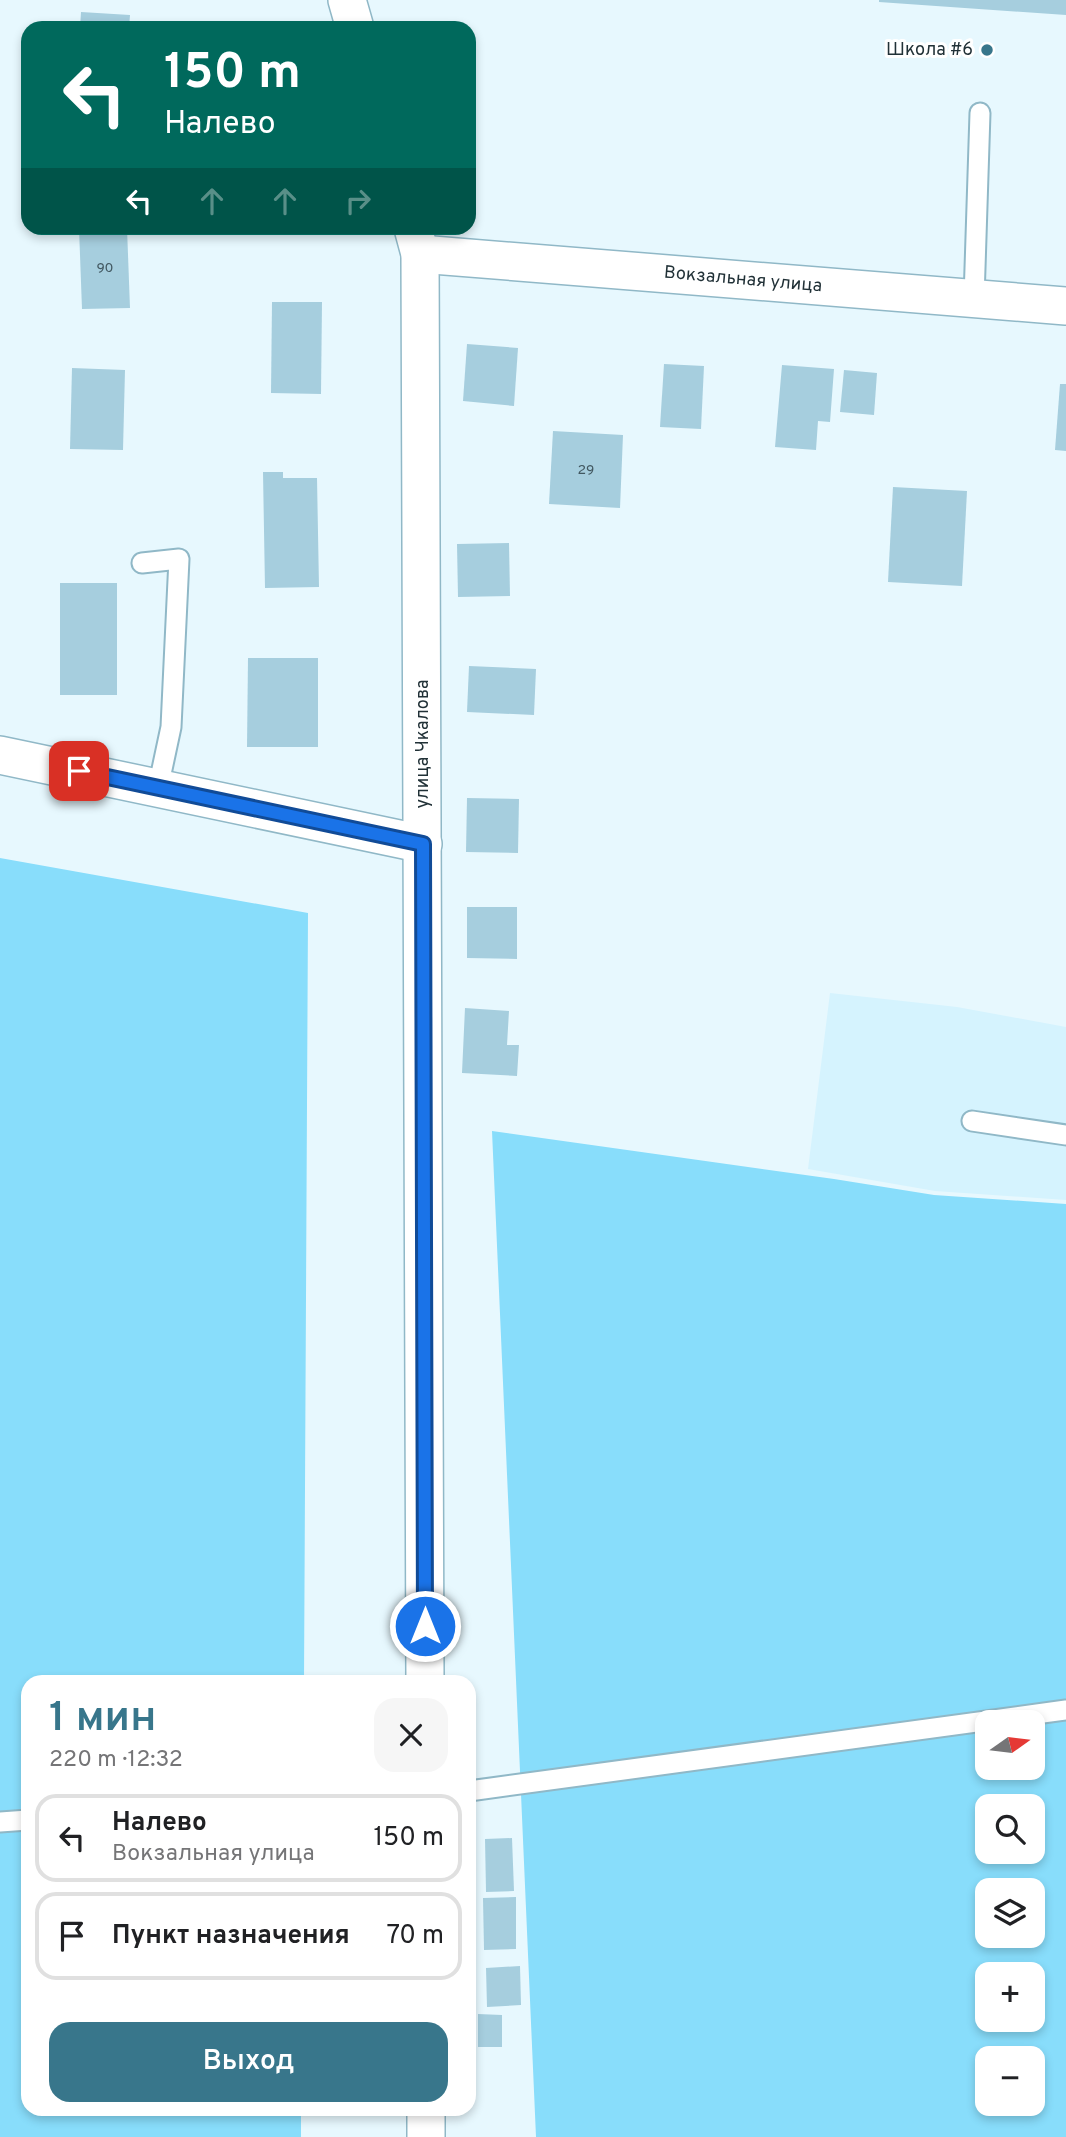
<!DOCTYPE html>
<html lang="ru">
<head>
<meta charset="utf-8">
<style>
  body { margin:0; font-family:Overpass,sans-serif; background:#f6f6f6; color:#202124; height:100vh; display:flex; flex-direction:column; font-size:26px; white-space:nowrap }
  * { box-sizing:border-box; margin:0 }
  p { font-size:23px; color:#757577 }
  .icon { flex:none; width:38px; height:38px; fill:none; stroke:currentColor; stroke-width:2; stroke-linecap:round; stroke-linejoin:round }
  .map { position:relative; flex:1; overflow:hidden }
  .details { position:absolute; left:21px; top:1675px; width:455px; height:441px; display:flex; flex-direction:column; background:#fff; border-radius:21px; box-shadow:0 4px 10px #0003 }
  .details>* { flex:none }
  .guide { position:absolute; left:21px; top:21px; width:455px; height:214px; border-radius:21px; box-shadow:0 4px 10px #0003; background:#00695c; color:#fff; overflow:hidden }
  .needle { width:46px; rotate:76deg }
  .tools { position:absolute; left:975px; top:1710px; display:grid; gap:14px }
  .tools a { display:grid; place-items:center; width:70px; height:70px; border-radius:14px; background:#fff; box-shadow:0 4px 10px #0003; font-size:35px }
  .pin { position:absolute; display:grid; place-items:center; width:60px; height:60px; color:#fff; margin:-30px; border-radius:14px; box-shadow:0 4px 10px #0006 }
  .me { position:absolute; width:77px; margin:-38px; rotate:0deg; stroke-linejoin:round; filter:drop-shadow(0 0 5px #0008) }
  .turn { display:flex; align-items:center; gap:24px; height:147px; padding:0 28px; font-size:32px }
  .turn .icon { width:91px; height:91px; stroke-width:2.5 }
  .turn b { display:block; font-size:49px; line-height:60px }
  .lanes { display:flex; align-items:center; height:66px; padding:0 28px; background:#0003; justify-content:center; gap:35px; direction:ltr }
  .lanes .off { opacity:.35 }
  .round { display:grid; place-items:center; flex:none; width:74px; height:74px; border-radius:21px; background:#f6f6f6 }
  .headline { display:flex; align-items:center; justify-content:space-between; height:119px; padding:0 28px }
  h1 { font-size:42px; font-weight:600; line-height:52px; color:#38768b }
  .cta { display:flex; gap:14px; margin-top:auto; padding:14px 28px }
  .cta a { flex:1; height:80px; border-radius:21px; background:#38768b; color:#fff; font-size:28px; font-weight:600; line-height:80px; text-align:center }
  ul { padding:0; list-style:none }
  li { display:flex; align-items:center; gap:21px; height:88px; margin:0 14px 10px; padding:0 14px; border:4px solid #e0e0e0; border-radius:21px }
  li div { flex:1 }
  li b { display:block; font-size:26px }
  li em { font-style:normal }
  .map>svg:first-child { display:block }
  .built { fill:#d5f3fe }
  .green { fill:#88ddfb; fill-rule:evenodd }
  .building { fill:#a6cede }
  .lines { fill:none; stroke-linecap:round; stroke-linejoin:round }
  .service-casing { stroke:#90b8c7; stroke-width:23 }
  .minor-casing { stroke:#90b8c7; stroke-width:40 }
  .service { stroke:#fff; stroke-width:19 }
  .minor { stroke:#fff; stroke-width:37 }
  .route-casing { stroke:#114b97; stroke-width:18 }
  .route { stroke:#1a73e8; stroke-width:12 }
  .poi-dot { fill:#38768b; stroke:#fff; stroke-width:2.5 }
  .labels { text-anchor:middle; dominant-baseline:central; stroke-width:6; stroke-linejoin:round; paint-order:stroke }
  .number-label { font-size:14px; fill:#425861 }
  .poi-label { font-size:18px; fill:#213137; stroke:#fff; text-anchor:end }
  .street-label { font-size:18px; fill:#213137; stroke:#fff }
</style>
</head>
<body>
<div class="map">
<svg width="1066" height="2137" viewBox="0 0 1066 2137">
  <rect width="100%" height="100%" fill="#e7f8fe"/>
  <path class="built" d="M830,993L957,1007L1066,1027V1200L935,1191L808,1169Z"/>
  <g class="green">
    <path d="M0,858L308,913L304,1682H28V2109H301V2137H0Z"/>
    <path d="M492,1131L834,1179L934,1195L1066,1204V2137H536ZM987,1722H1032V1768H987ZM987,1806H1032V1852H987ZM987,1890H1032V1936H987ZM987,1974H1032V2020H987ZM987,2058H1032V2104H987Z"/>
  </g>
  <g class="building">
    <path d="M879,0H1066V15L879,2Z"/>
    <path d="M81,12L130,15L129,28H80Z"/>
    <path d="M79,228H127L130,308L82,309Z"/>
    <path d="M272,302H322L321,394L271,393Z"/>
    <path d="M467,344L518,348L514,406L463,401Z"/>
    <path d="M664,364L704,366L701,429L660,427Z"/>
    <path d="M782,365L834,369L830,422L818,421L816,450L775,447Z"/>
    <path d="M72,368L125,370L123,450L70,449Z"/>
    <path d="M844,370L877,373L874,415L840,412Z"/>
    <path d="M1060,384H1066V451L1055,450Z"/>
    <path d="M553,431L623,435L620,508L549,504Z"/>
    <path d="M263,472H283V478H317L319,587L265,588Z"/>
    <path d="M893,487L967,491L962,586L888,582Z"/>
    <path d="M509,543L510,596L458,597L457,544Z"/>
    <rect x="60" y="583" width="57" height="112"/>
    <path d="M248,658H318V747H247Z"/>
    <path d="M469,666L536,669L534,715L467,712Z"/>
    <path d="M467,798L519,799L518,853L466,852Z"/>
    <path d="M467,907H517V959L467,958Z"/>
    <path d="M465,1008L509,1011L507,1045H519L517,1076L462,1073Z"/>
    <path d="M512,1838L514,1891L486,1892L485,1839Z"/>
    <path d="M516,1897V1949L484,1950L483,1898Z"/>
    <path d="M520,1966L521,2005L487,2007L486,1968Z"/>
    <path d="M478,2014L502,2015V2047H478Z"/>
  </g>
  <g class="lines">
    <g class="service-casing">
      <g id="service">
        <path d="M974,299L980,113"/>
        <path d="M142,563L179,559L171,727L158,788"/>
        <path d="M972,1121L1066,1135"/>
        <path d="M469,1791L1066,1710"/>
        <path d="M0,1822L28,1820"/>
      </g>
    </g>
    <g class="minor-casing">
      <g id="minor">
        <path d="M347,0L355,28"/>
        <path d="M413,228L420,254L425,1682"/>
        <path d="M420,254L1066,306"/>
        <path d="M0,755L423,844"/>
        <path d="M426,2109V2137"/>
      </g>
    </g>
    <use href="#service" class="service"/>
    <use href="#minor" class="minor"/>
  </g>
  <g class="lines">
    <g class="route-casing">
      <path id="route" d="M79,771L423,844L425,1626"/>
    </g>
    <use href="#route" class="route"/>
  </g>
  <circle class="poi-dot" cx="987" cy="50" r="7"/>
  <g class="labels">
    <g class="number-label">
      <text x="105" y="268">90</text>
      <text x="586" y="470">29</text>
    </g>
    <g class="poi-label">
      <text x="973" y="50">Школа #6</text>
    </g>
    <g class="street-label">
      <text transform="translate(743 280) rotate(5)">Вокзальная улица</text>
      <text transform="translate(423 744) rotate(-90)">улица Чкалова</text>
    </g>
  </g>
</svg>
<div class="tools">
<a><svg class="needle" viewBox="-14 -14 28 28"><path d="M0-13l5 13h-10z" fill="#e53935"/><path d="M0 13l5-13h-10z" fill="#757577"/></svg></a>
<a><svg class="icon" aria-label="search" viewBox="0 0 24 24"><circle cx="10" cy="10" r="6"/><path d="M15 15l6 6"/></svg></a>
<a><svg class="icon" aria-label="layers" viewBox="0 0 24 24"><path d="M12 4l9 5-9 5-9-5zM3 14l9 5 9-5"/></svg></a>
<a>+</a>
<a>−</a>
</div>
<div class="pin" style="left:79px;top:771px;background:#d93025"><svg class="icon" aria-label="arrive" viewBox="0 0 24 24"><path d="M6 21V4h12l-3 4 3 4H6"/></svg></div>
<svg class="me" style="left:425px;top:1626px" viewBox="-20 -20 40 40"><circle r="17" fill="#1a73e8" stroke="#fff" stroke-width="3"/><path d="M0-11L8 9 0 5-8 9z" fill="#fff"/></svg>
<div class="guide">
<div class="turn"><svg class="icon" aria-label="left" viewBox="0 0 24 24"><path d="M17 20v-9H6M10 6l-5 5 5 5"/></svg><div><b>150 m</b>Налево</div></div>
<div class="lanes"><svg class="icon" aria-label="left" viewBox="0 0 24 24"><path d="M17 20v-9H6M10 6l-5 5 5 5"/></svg><svg class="icon off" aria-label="ahead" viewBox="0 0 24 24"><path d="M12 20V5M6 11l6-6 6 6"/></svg><svg class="icon off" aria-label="ahead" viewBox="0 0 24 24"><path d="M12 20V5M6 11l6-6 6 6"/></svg><svg class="icon off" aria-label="right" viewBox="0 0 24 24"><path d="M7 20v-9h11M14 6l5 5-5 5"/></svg></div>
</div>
<section class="details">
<div class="headline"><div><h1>1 мин</h1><p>220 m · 12:32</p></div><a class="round"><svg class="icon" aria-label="close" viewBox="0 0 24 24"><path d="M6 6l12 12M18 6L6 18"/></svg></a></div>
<ul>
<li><svg class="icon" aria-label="left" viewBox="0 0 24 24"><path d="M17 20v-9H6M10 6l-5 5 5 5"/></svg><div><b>Налево</b><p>Вокзальная улица</p></div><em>150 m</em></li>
<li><svg class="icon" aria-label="arrive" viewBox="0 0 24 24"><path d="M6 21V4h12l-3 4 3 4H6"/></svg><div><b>Пункт назначения</b></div><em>70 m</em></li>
</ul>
<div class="cta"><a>Выход</a></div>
</section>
</div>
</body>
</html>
